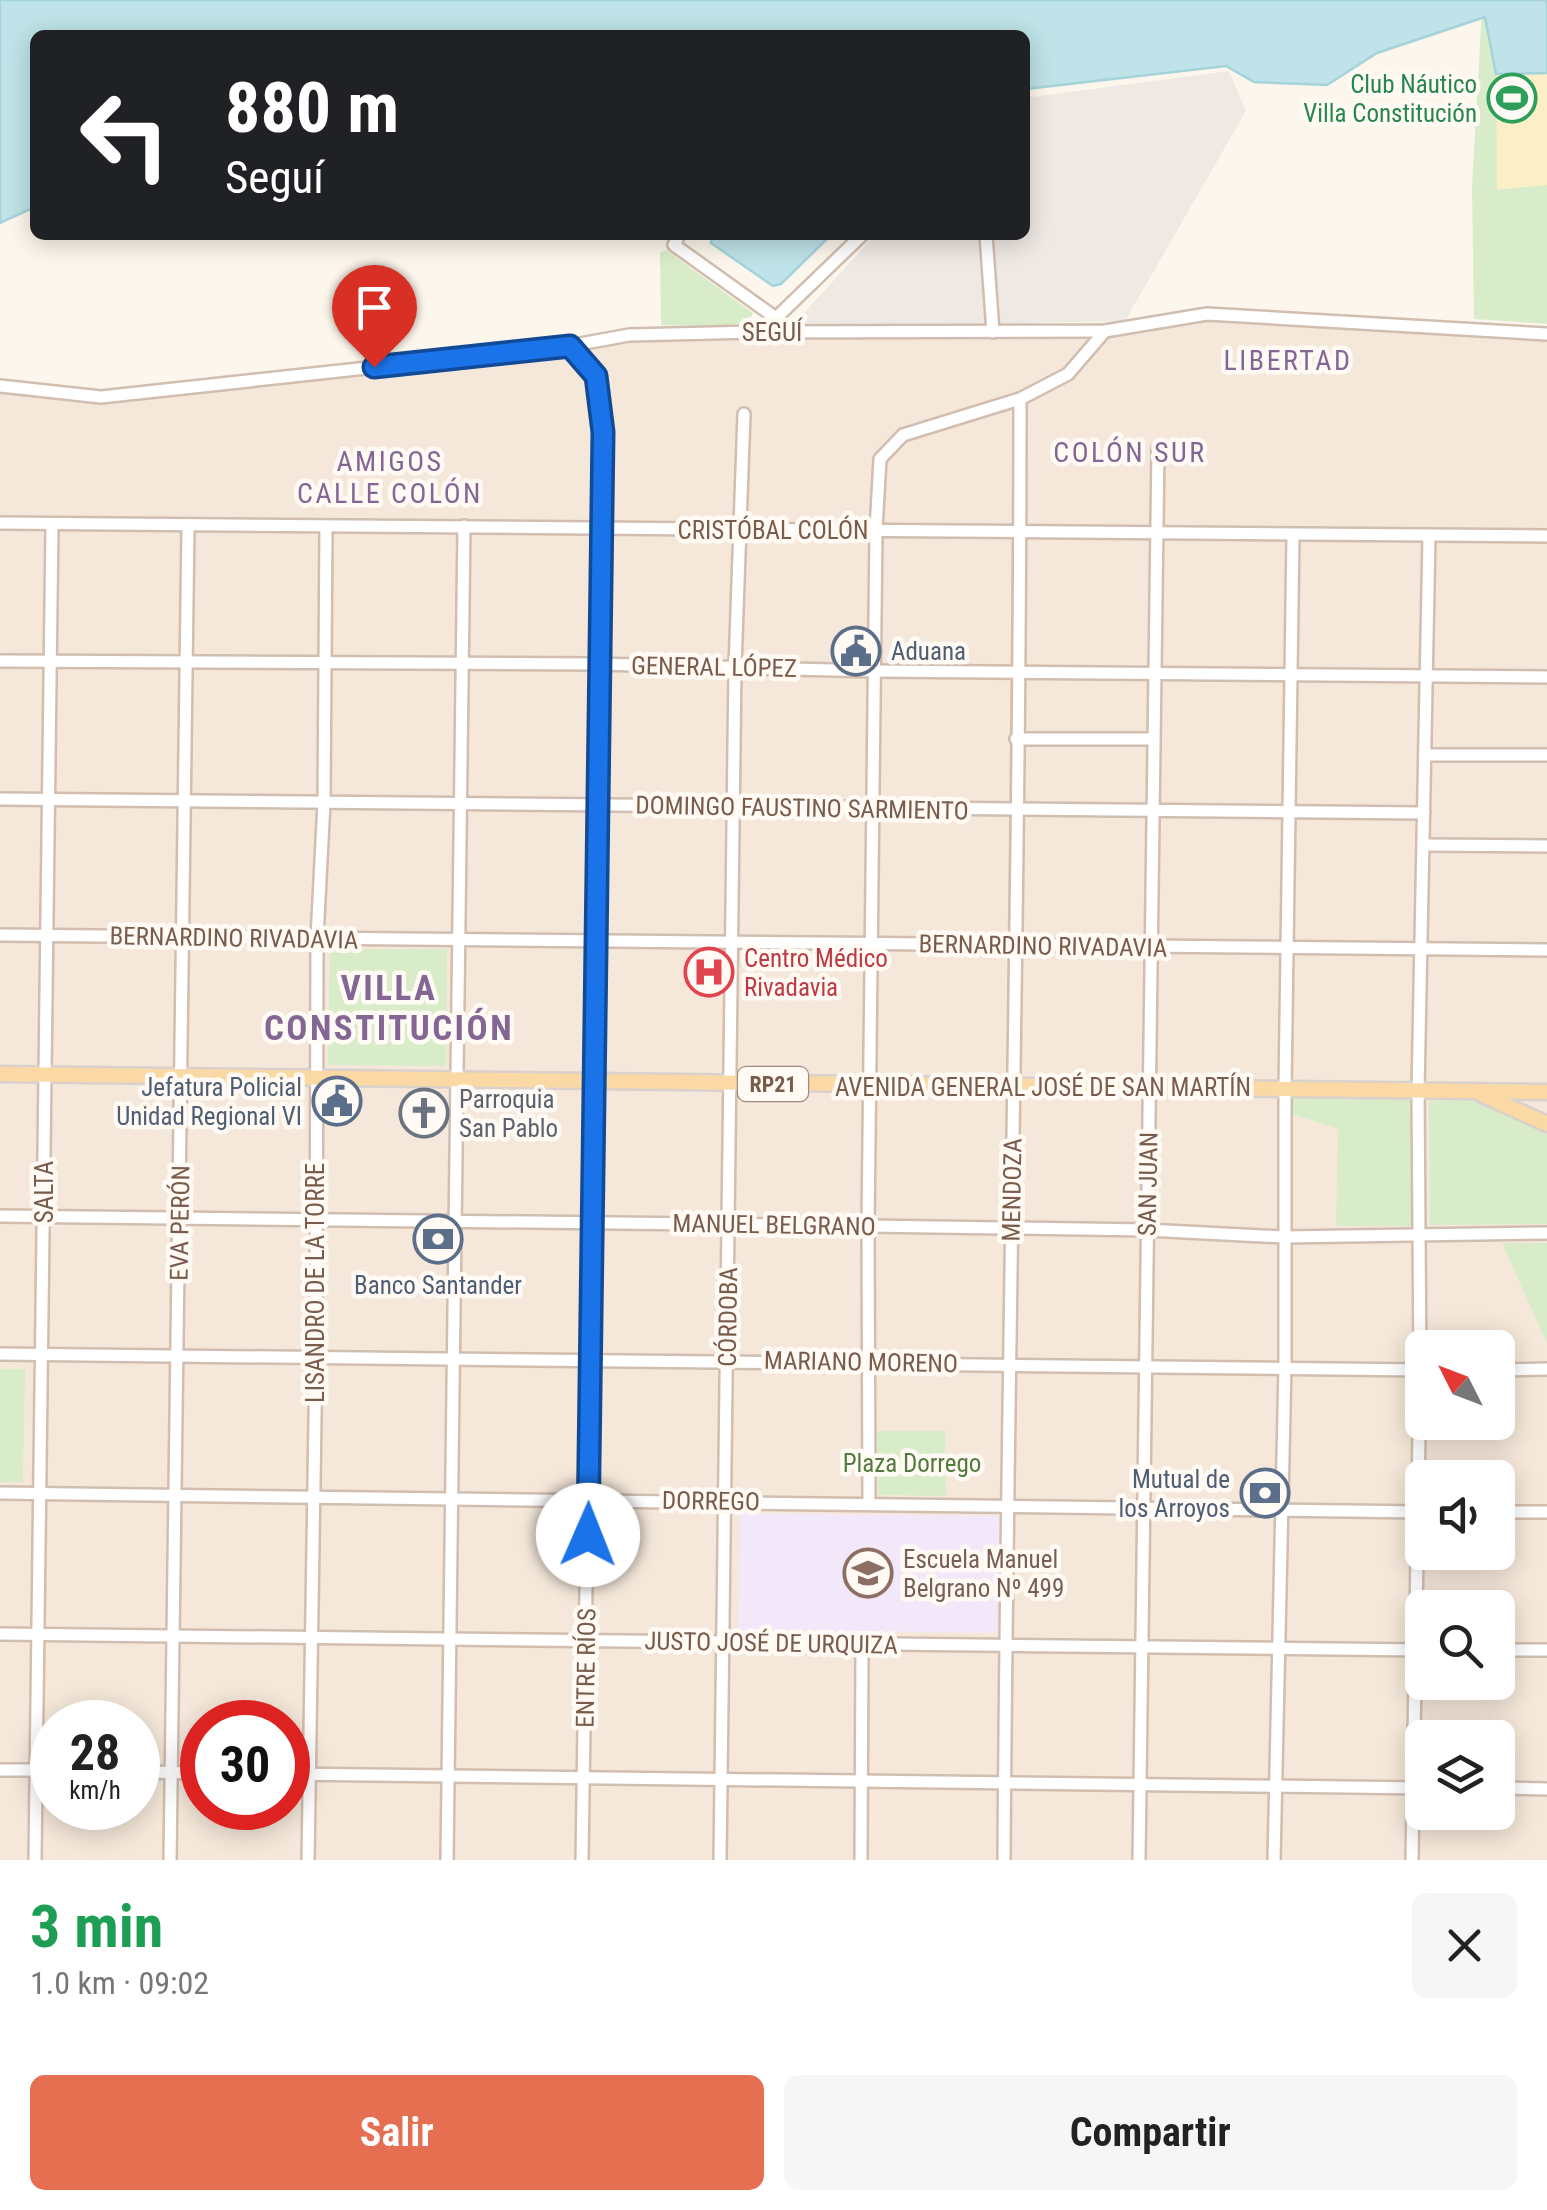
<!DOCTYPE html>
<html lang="es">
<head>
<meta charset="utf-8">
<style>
  body { margin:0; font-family:"Roboto Condensed",sans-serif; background:#f6f6f6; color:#222; height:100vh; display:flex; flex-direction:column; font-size:38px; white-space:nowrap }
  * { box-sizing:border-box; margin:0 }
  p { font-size:32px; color:#767676 }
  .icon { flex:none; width:55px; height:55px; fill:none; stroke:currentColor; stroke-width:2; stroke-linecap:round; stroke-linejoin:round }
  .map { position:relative; height:1860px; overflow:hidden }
  .drawer { display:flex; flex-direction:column; background:#fff; flex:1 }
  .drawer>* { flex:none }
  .hud { position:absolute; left:30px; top:30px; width:1000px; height:210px; border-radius:15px; box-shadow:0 5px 25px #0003; background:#202124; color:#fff; overflow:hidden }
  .needle { width:65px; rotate:312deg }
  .fabs { position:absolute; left:1405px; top:1330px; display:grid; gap:20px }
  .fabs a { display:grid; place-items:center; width:110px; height:110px; border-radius:15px; background:#fff; box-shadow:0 5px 25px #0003; font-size:50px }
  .speed { position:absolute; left:30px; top:1700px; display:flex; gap:20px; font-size:50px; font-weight:700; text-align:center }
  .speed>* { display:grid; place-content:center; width:130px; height:130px; border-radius:50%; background:#fff; box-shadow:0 5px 25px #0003; line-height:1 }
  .speed small { font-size:25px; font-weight:400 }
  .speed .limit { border:15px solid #d22; background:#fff; color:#111 }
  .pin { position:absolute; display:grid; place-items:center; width:85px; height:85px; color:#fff; margin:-102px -42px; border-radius:50% 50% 50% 0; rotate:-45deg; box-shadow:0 0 10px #0007 }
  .pin .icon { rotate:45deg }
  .me { position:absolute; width:110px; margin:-55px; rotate:1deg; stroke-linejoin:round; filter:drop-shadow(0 0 8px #0008) }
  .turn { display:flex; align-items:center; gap:35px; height:210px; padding:0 30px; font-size:45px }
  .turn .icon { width:130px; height:130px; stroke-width:2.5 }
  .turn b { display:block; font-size:70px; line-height:85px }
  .round { display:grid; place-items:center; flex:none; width:105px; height:105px; border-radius:15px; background:#f6f6f6 }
  .headline { display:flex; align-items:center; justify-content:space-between; height:170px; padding:0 30px }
  h1 { font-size:60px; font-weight:700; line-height:75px; color:#1e9e55 }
  .primary-button { display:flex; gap:20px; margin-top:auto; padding:20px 30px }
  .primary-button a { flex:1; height:115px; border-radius:15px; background:#e76f51; color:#fff; font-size:40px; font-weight:700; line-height:115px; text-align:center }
  .primary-button a+a { background:#f6f6f6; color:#222 }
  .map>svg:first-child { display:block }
  .residential { fill:#f5e8da; fill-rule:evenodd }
  .industrial { fill:#efe9e4 }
  .education { fill:#f3e8fa }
  .green { fill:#d8ecc9 }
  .sand { fill:#fcefc7 }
  .water { fill:#bfe3e8; stroke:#a5d3da; stroke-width:2.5 }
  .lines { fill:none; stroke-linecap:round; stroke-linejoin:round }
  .minor-casing { stroke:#d1beb0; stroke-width:16 }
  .major-casing { stroke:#dad1cd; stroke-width:19 }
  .minor { stroke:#fff; stroke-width:11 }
  .major { stroke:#fbd9a5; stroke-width:14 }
  .route-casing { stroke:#114b97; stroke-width:25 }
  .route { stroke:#1a73e8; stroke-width:18 }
  .labels { text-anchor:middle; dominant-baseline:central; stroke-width:9; stroke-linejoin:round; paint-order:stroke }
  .shield { fill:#fffaf3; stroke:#a28b7f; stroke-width:2.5 }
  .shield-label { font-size:22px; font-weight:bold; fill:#7a5c4d }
  .leisure-label { font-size:25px; fill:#27864d; stroke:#fffaf3; text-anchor:end }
  .street-label { font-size:25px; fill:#7a5c4d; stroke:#fffaf3 }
  .service-label { font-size:25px; fill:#4e5e75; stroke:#fffaf3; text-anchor:end }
  .health-label { font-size:25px; fill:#be3a42; stroke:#fffaf3; text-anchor:start }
  .worship-label { font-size:25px; fill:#5b616d; stroke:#fffaf3; text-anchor:start }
  .park-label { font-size:25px; fill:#537a41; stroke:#fffaf3 }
  .education-label { font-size:25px; fill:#785e54; stroke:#fffaf3; text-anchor:start }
  .neighbourhood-label { font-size:28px; letter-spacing:2.5px; fill:#846695; stroke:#fffaf3 }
  .district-label { font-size:35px; font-weight:bold; letter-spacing:2.5px; fill:#846695; stroke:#fffaf3 }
</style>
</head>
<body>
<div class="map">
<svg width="1547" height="1860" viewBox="0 0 1547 1860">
  <rect width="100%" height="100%" fill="#fdf6ec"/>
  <path class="residential" d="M1207,314L1547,334V1860H0V386L101,397L629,335L1105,331ZM1422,1348H1498V1422H1422ZM1422,1478H1498V1552H1422ZM1422,1608H1498V1682H1422ZM52,1722H138V1808H52ZM202,1722H288V1808H202ZM1422,1738H1498V1812H1422Z"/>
  <path class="industrial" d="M1229,71L1246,111L1125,321L802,327L803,314L875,235H1025V98Z"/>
  <path class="education" d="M740,1513L1000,1516L997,1633L738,1630Z"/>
  <g class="green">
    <path d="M1547,0V324L1474,319L1472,186L1482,9Z"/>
    <path d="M666,250L753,313L745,327L661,325L660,253Z"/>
    <path d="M330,949H447L446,1066L328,1065Z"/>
    <path d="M1292,1096L1410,1100L1411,1226H1336L1338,1129L1292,1114Z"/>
    <path d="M1492,1099L1547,1124V1224L1430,1225L1429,1101Z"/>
    <path d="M1502,1243H1547V1343Z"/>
    <path d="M0,1369H25L23,1482H0Z"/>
    <path d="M877,1431H945L946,1496L878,1495Z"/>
  </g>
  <path class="sand" d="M1547,73V185L1497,190L1496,74Z"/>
  <g class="water">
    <path d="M0,0H1547V73L1496,74L1485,17L1377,53L1327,85L1254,82L1226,66L1025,89V35H35V207L0,223Z"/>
    <path d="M712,235H831L781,284L773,286L711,243Z"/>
  </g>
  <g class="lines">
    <g class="minor-casing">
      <g id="minor">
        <path d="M679,235L674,245L776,318L862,235"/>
        <path d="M986,235L993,332"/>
        <path d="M569,346L595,376L603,432L582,1860"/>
        <path d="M0,386L101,397L569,346L629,335L754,332L1105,331L1207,314L1547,334"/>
        <path d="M0,523L1547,536"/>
        <path d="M0,661L598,664L875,671L1547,677"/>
        <path d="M1016,739H1153"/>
        <path d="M1425,755H1547"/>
        <path d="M0,799L1424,813"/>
        <path d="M1424,845L1547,846"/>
        <path d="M0,935L1547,950"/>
        <path d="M0,1216L868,1226L1147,1230L1283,1237L1547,1233"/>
        <path d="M0,1354C474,1357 948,1363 1422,1370"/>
        <path d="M1498,1370L1547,1369"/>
        <path d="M0,1493L1422,1512"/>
        <path d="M869,1504L868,1226L876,530L880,459L903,435L1020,399L1068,374L1105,331"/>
        <path d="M1498,1512H1547"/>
        <path d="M0,1634L1422,1650"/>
        <path d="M1498,1650H1547"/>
        <path d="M0,1770H52"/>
        <path d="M138,1772L202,1773"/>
        <path d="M288,1774L1422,1788"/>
        <path d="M1498,1788L1547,1789"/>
        <path d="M35,1860L52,524"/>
        <path d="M170,1860L188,526"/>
        <path d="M308,1860L316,1355L317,938L324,802L326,526"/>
        <path d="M447,1860L464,526"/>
        <path d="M720,1860L735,667L744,414"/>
        <path d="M861,1860L862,1645"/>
        <path d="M1004,1860C1007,1373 1020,886 1020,399"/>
        <path d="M1139,1860L1158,448"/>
        <path d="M1274,1860L1285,1366V1089L1293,535"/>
        <path d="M1412,1860L1420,1370L1418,1091L1429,536"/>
      </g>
    </g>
    <g class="major-casing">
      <g id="major">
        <path d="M0,1074L1547,1092"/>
        <path d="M1481,1094L1547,1124"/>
      </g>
    </g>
    <use href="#minor" class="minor"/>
    <use href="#major" class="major"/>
  </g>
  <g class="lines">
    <g class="route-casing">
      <path id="route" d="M374,367L570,346L596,376L603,432L588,1535"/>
    </g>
    <use href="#route" class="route"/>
  </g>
  <defs>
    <g id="stadium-ring" transform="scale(2.5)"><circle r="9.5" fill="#fffaf3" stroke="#2e9e5b" stroke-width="1.5"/><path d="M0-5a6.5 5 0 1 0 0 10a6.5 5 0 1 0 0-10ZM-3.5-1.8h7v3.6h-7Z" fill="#2e9e5b"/></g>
    <g id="civic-ring" transform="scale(2.5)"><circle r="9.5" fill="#fffaf3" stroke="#5c6f8a" stroke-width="1.5"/><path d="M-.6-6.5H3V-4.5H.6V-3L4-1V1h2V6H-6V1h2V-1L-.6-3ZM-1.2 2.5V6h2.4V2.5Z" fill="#5c6f8a"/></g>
    <g id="hospital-ring" transform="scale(2.5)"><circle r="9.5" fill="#fffaf3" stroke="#e0444e" stroke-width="1.5"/><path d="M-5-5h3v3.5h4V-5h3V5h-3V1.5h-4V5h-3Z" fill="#e0444e"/></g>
    <g id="church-ring" transform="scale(2.5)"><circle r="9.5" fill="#fffaf3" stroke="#6b7280" stroke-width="1.5"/><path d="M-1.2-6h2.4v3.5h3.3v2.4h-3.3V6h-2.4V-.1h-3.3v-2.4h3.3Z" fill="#6b7280"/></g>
    <g id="bank-ring" transform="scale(2.5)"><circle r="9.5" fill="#fffaf3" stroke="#5c6f8a" stroke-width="1.5"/><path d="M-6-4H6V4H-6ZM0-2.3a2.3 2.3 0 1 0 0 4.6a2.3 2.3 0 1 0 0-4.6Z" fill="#5c6f8a"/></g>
    <g id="school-ring" transform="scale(2.5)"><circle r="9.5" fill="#fffaf3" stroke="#8d6e63" stroke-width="1.5"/><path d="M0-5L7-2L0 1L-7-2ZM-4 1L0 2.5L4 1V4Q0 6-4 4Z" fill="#8d6e63"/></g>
  </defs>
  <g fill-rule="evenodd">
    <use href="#stadium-ring" x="1512" y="98"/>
    <use href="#civic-ring" x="856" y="651"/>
    <use href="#hospital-ring" x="709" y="972"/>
    <use href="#civic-ring" x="337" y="1101"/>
    <use href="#church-ring" x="424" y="1113"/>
    <use href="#bank-ring" x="438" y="1239"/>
    <use href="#bank-ring" x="1265" y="1493"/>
    <use href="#school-ring" x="868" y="1573"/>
  </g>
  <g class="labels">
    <rect class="shield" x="738" y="1067" width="70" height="34" rx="8"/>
    <g class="shield-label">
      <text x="773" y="1084">RP21</text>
    </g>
    <g class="leisure-label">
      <text x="1477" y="84">Club Náutico<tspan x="1477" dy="29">Villa Constitución</tspan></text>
    </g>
    <g class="street-label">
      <text x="772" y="332">SEGUÍ</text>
      <text x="773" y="530">CRISTÓBAL COLÓN</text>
      <text transform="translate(714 667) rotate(1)">GENERAL LÓPEZ</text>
      <text transform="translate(802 808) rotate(1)">DOMINGO FAUSTINO SARMIENTO</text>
      <text transform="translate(234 938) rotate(1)">BERNARDINO RIVADAVIA</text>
      <text transform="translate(1043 946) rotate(1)">BERNARDINO RIVADAVIA</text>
      <text x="1043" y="1087">AVENIDA GENERAL JOSÉ DE SAN MARTÍN</text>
      <text transform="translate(1148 1184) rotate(-89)">SAN JUAN</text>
      <text transform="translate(1012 1190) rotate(-89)">MENDOZA</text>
      <text transform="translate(44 1192) rotate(-90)">SALTA</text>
      <text transform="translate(180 1223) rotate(-89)">EVA PERÓN</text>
      <text transform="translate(774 1225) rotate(1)">MANUEL BELGRANO</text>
      <text transform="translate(315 1283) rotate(-90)">LISANDRO DE LA TORRE</text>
      <text transform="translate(728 1317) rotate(-89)">CÓRDOBA</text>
      <text transform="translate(861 1362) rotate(1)">MARIANO MORENO</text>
      <text transform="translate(711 1501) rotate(1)">DORREGO</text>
      <text transform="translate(771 1643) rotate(1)">JUSTO JOSÉ DE URQUIZA</text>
      <text transform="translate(586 1668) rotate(-89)">ENTRE RÍOS</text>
    </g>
    <g class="service-label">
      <text x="891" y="651" text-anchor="start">Aduana</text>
      <text x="302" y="1087">Jefatura Policial<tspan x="302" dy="29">Unidad Regional VI</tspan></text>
      <text x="438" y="1285" text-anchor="middle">Banco Santander</text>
      <text x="1230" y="1479">Mutual de<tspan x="1230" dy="29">los Arroyos</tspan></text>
    </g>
    <g class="health-label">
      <text x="744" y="958">Centro Médico<tspan x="744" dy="29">Rivadavia</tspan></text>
    </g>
    <g class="worship-label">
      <text x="459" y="1099">Parroquia<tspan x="459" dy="29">San Pablo</tspan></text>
    </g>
    <g class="park-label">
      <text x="912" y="1463">Plaza Dorrego</text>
    </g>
    <g class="education-label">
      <text x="903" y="1559">Escuela Manuel<tspan x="903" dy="29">Belgrano Nº 499</tspan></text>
    </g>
    <g class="neighbourhood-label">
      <text x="1288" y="360">LIBERTAD</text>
      <text x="1130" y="452">COLÓN SUR</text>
      <text x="390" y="461">AMIGOS<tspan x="390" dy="32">CALLE COLÓN</tspan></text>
    </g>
    <g class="district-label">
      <text x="389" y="988">VILLA<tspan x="389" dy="40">CONSTITUCIÓN</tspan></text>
    </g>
  </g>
</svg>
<div class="fabs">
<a><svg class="needle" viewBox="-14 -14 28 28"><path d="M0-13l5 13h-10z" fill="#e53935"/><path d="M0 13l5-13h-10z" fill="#767676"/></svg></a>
<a><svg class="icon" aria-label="sound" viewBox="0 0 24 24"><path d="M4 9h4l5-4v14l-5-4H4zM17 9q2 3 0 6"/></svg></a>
<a><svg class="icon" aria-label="search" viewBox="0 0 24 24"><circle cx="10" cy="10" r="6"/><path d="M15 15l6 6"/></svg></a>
<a><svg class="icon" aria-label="layers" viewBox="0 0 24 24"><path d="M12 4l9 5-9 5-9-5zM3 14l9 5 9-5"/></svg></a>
</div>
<div class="speed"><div>28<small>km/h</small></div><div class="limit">30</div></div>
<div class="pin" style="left:374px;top:367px;background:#d93025"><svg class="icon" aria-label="arrive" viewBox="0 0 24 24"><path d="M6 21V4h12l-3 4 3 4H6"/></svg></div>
<svg class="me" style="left:588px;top:1535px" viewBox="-20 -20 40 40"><circle r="19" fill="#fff"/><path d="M0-13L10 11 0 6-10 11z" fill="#1a73e8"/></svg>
<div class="hud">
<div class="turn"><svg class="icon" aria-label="left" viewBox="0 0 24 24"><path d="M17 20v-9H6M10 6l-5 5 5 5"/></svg><div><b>880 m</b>Seguí</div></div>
</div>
</div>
<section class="drawer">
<div class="headline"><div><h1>3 min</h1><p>1.0 km · 09:02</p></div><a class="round"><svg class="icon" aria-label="close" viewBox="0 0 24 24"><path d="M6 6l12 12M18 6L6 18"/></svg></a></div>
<div class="primary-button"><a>Salir</a><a>Compartir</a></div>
</section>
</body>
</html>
